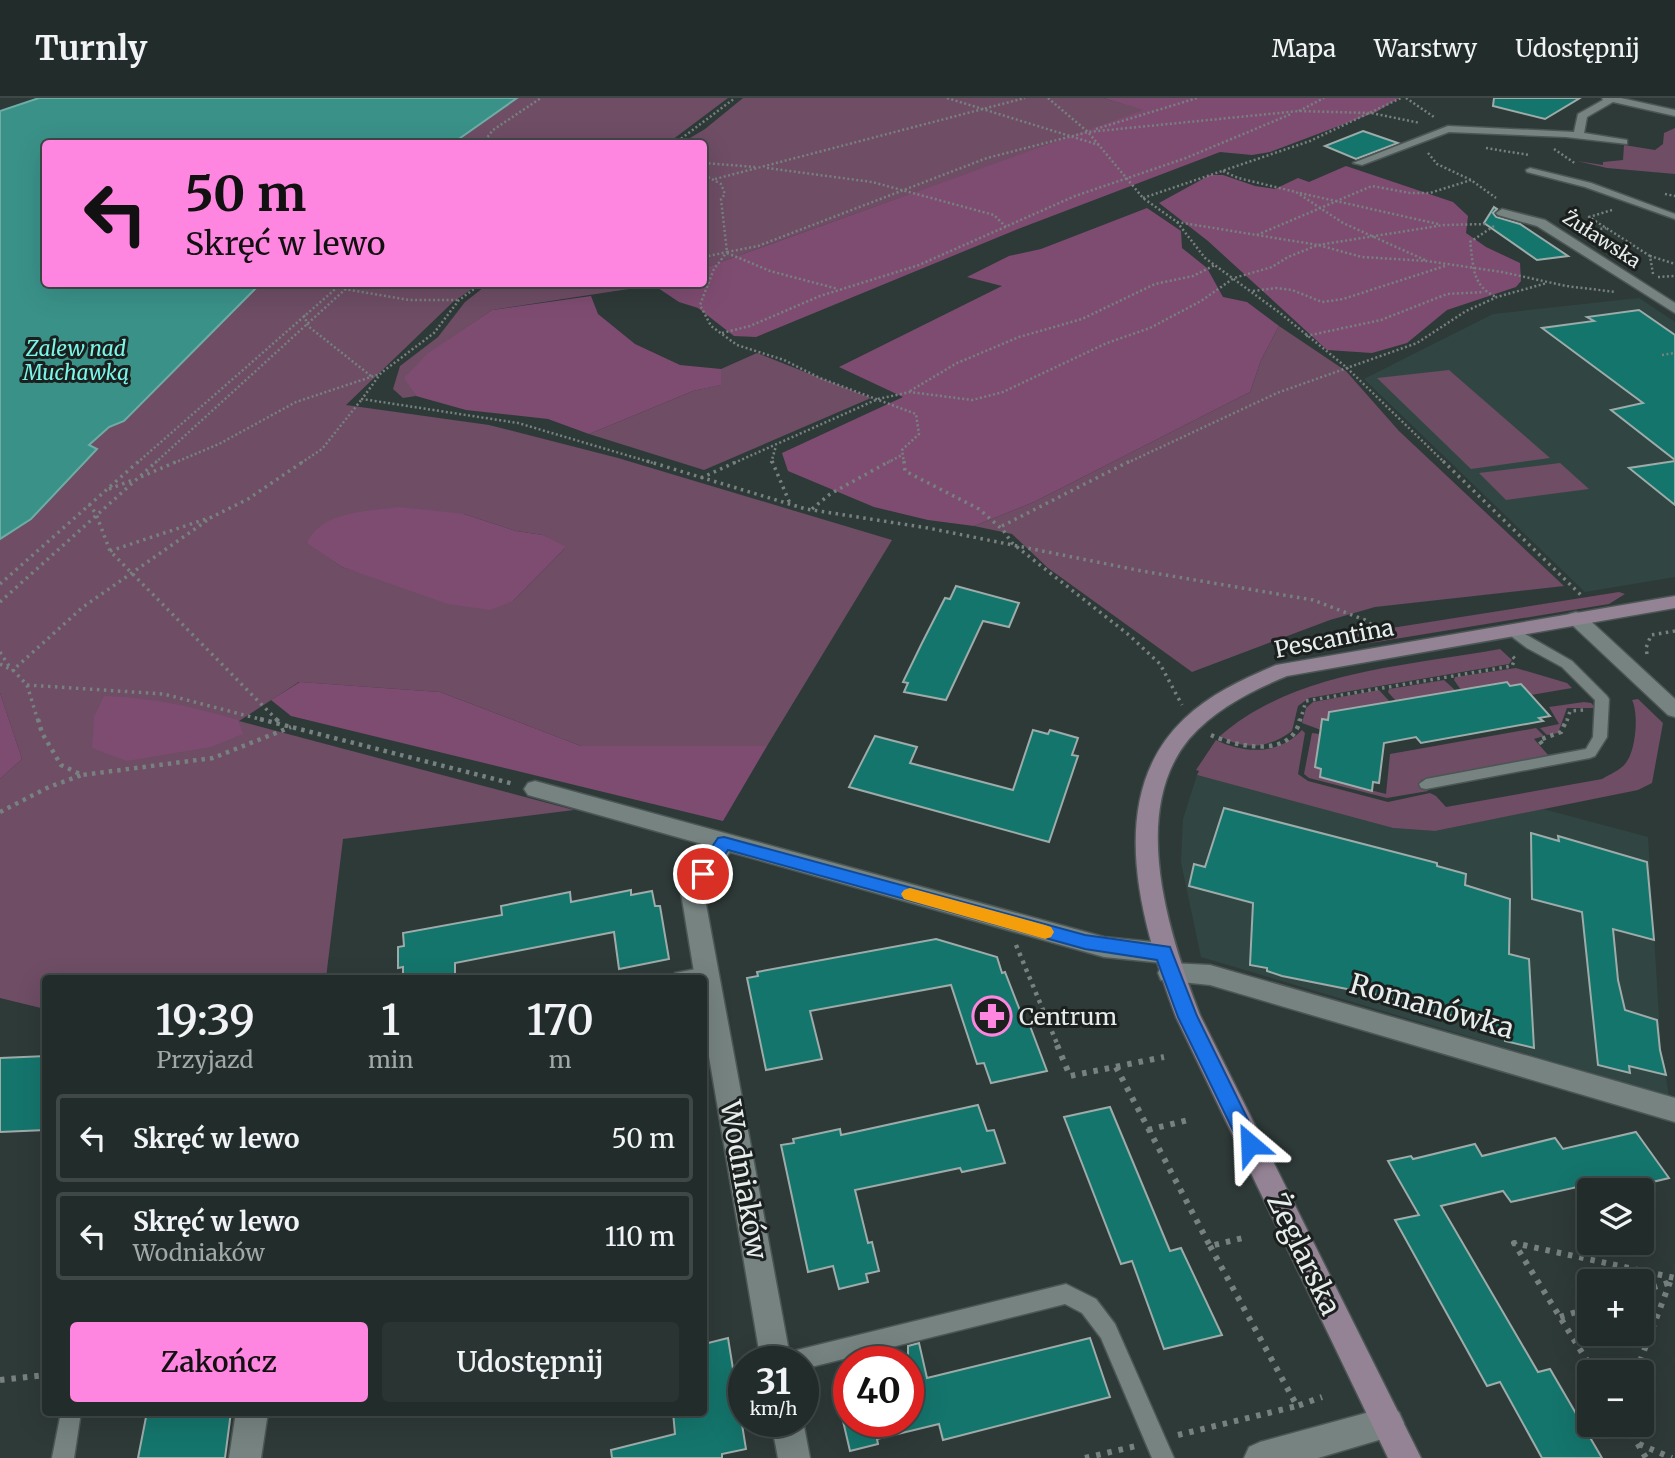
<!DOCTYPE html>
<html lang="pl">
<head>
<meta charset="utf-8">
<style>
  body { margin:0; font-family:Merriweather,serif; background:#2a3432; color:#f1f3f6; height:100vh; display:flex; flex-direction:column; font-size:26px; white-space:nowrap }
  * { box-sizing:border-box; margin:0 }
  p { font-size:23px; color:#a2a7a8 }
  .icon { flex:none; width:38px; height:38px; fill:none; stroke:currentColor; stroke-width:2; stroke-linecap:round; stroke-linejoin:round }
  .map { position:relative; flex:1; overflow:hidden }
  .sheet { position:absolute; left:42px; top:877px; width:665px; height:441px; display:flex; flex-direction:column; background:#222c2a; border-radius:7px; box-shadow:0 7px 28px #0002,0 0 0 2px #3f4847 }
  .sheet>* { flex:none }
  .hud { position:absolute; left:42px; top:42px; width:665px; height:147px; border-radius:7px; box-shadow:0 7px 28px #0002,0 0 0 2px #3f4847; background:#fe85e0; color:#111; overflow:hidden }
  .controls { position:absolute; left:1577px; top:1080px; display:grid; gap:14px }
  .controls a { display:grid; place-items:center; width:77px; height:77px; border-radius:7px; background:#222c2a; box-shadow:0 7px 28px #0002,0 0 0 2px #3f4847; font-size:35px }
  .speed { position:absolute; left:728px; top:1248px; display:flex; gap:14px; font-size:35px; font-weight:700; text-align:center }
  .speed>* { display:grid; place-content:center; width:91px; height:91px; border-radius:50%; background:#222c2a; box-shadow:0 7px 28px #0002,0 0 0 2px #3f4847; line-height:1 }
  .speed small { font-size:18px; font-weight:400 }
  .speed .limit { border:10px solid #d22; background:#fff; color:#111 }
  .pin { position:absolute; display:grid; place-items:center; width:60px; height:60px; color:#fff; margin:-30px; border:4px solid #fff; border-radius:50%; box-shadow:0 2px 7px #0007 }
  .me { position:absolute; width:77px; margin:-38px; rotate:334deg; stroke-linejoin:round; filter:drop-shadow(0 0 5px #0008) }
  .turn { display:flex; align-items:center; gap:24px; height:147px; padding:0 28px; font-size:32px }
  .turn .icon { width:91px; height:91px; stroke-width:2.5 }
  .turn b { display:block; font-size:49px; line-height:60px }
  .eta { display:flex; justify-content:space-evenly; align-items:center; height:119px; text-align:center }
  .eta b { font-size:42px; font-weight:600; line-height:49px }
  .action { display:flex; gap:14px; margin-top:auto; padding:14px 28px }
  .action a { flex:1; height:80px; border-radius:7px; background:#fe85e0; color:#111; font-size:28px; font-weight:600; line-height:80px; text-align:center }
  .action a+a { background:#2a3432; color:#f1f3f6 }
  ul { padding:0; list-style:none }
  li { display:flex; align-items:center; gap:21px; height:88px; margin:0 14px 10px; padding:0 14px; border:4px solid #3f4847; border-radius:7px }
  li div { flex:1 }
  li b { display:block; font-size:26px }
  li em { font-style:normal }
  header { display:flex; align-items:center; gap:42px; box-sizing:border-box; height:98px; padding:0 35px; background:#222c2a; border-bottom:2px solid #3f4847 }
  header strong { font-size:33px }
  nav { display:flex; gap:38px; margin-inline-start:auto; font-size:24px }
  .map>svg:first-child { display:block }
  .built { fill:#314643 }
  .green { fill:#6e4d65; fill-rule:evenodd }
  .forest { fill:#7e4c71 }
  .water { fill:#3a9188; stroke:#6eada6; stroke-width:2 }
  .building { fill:#14756c; stroke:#9daba9; stroke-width:2 }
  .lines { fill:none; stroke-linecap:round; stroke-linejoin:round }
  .lane-casing { stroke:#4c5655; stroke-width:3 }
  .street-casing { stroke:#4c5655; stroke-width:3 }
  .secondary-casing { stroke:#4c5655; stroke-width:3 }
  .path-far3 { stroke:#77817f; stroke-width:2.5; stroke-dasharray:2 2.5; stroke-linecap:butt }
  .path-far2 { stroke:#77817f; stroke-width:3.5; stroke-dasharray:2.5 4.5; stroke-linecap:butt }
  .path-far1 { stroke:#77817f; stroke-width:4.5; stroke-dasharray:3.5 5; stroke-linecap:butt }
  .path { stroke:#77817f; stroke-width:6; stroke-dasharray:4.5 7; stroke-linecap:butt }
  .lane { fill:#768381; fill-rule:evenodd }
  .street { fill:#768381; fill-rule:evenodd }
  .secondary { fill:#948395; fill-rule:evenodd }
  .route { fill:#1a73e8; stroke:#114b97; stroke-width:2 }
  .slow { fill:#f59e0b }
  .labels { text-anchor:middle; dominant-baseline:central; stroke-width:6; stroke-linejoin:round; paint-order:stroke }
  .far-street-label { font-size:19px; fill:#e6edec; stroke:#1b201f }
  .far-water-label { font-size:21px; font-style:italic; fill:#7af7e8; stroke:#1b201f }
  .street-label { font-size:23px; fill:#e6edec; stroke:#1b201f }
  .poi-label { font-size:23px; fill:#e6edec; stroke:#1b201f; text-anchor:start }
  .near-street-label { font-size:28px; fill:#e6edec; stroke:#1b201f }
</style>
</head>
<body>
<header>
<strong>Turnly</strong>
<nav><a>Mapa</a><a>Warstwy</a><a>Udostępnij</a></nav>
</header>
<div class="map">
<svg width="1675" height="1360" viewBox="0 0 1675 1360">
  <rect width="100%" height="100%" fill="#2e3a38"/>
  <g class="built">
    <path d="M1639,200L1675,224V479L1585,494L1364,281L1493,216Z"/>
    <path d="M1197,677L1393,730L1435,733L1543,711L1648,739L1661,952L1669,998L1201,859L1181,764L1183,721Z"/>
  </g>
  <g class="green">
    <path d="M517,0H728L668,45H453Z"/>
    <path d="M743,0H1103L1145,12L704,170V46H680L705,31Z"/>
    <path d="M1675,30V76L1607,70L1577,63L1603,67V64L1623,62L1624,47L1655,52L1663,46L1664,35Z"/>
    <path d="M260,186H479L453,204L346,307L489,327L618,360L892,442L767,648H581L440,594L299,584L239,623L574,712L343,741L326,880H46L45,911L0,900V681L22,661L0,595V441L31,421L96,351L89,347L109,329L124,323ZM464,416L516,433L543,437L565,450L513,503L390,484L342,469L307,444Z"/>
    <path d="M488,186H661L492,212L429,255L405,280L416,298L403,300L393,291L400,268L438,239L465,204Z"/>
    <path d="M1279,228L1346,273L1399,333L1564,488L1375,509L1330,522L1192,574L1048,470L1012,436L974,428L1034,404L1250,294L1261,262Z"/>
    <path d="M757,255L871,300L704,372L589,336L693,293L720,287L721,271Z"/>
    <path d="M1449,272L1550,360L1471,371L1377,280Z"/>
    <path d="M1560,365L1589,391L1506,402L1479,375Z"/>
    <path d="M1619,494L1625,496L1609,506L1352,548L1346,540L1347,537Z"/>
    <path d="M1500,551L1512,562L1509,566L1309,600L1298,608L1292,633C1269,650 1245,653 1220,638C1294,573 1407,568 1500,551Z"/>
    <path d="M1516,570L1567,585L1572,590L1531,597L1520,586L1510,588L1507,584L1461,592L1454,582L1455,579Z"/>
    <path d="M1444,582L1456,593L1396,603L1388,594L1389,591Z"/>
    <path d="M1379,592L1390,604L1328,622L1323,621L1321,632L1302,625L1306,610L1313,604Z"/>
    <path d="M1638,601L1663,625L1652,685L1638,692L1435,733L1393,730L1197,677L1199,673L1196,672L1216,642C1245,656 1279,657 1302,632L1305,635L1298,676L1308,683L1388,704L1430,695L1436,698L1446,709L1602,681C1610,676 1619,673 1625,666C1636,654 1639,616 1632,602Z"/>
    <path d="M1584,604L1591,605L1596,610H1567L1558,635L1547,637L1540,630L1559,626L1549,609Z"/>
    <path d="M1536,630L1544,638L1534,641L1549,658L1421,682L1428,693L1387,700L1309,680L1304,676L1312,635L1320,636L1315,669L1321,671L1320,679L1386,696L1390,656Z"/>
  </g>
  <g class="forest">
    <path d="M1103,0H1399L1376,14L1270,54L1252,57L1220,54L1018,131L756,239L734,238L698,210L679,204L655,188L704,186V170L1143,12Z"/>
    <path d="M1346,68L1453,104L1468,118L1466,135L1486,149L1520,165L1521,183L1516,189L1447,212L1407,245L1372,255L1327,252L1208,143L1159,105L1210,77H1223L1255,88L1275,91L1298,80L1309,84Z"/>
    <path d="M1147,110L1181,133L1182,150L1207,170L1223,199L1247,204L1279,228L1261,262L1250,294L1034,404L974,428L928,422L874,409L788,373L782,355L903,299L839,269L1002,188L967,179L1009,158L1041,151Z"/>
    <path d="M591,198L598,216L635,246L680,267L721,271V287L693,293L589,336L548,321L466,312L416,298L404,280L428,255L492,212Z"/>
    <path d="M399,409L464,416L516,433L543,437L566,449L513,503L490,512L448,506L342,469L307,445C323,412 367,414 399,409Z"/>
    <path d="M300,584L440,594L581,648H767L723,723L291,618L271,602Z"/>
    <path d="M0,595L22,661L0,681Z"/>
    <path d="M104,598C154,600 190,608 238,622L243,636L211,649L127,663L92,650L94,619Z"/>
  </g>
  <path class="water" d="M39,0H517L453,45L46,46V186H260L124,323L109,329L89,347L97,351L31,421L0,441V13Z"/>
  <g class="building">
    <path d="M1494,0H1580L1545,21L1493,8Z"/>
    <path d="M1363,33L1398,45L1356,61L1325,48Z"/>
    <path d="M1494,109L1497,111L1493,115L1496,119L1520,126L1568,158L1537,162L1484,125Z"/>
    <path d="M1639,212L1675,237V362L1611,312L1643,305L1542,230L1594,223L1587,219Z"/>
    <path d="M1675,363V407L1629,370Z"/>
    <path d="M956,488L1019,505L1009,529L983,523L946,602L904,594L908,585L903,584L922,545L945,500L950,501Z"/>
    <path d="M1507,584L1510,588L1521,586L1550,618L1539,620L1543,623L1421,645L1416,639L1384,645L1379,685L1373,684L1372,693L1320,679L1321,671L1315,669L1320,636L1322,621L1328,622L1329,614Z"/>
    <path d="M1033,632L1048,636L1050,632L1078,640L1072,657L1078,658L1049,744L849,689L875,638L917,649L910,665L1013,692Z"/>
    <path d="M1224,710L1437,765V768L1466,776L1465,787L1510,801L1509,856L1529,861L1534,950L1505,943V939L1470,928V923L1450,917L1382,898L1282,878L1267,873V870L1250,867L1253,805L1189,788L1194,766L1205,769Z"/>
    <path d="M1531,735L1559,743L1558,738L1647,764L1654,842L1613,831L1618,882L1625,912L1657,922L1660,952L1666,977L1629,968L1630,975L1598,967L1582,814L1532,801Z"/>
    <path d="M631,792V797L652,793L655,808H660L669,861L619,871L614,834L455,865V880H403V869L398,870V849L404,848L403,835L502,817L501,808L570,794L571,804Z"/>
    <path d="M936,841L997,859L1002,875L1005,874L1026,928H1030L1047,973L991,985L984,965L977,966L951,887L810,913L822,961L766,972L747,880L758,878L757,874Z"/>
    <path d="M46,958V1032L0,1034V960Z"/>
    <path d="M978,1007L987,1033L994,1032L1005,1065L962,1074L960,1070L855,1092L868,1145L872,1144L879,1173L866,1176L868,1184L839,1191L833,1168L808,1174L781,1047L794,1045L793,1041L840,1031L841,1037Z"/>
    <path d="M1110,1009L1170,1153L1181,1150L1222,1237L1164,1251L1132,1163L1121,1166L1064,1019Z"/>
    <path d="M1636,1034L1669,1080L1619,1092H1590L1586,1087L1511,1104L1503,1093L1441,1108L1538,1274L1550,1271L1602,1360H1542L1500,1284L1487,1288L1395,1122L1419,1117L1388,1063L1411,1058L1413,1061L1475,1046L1482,1058L1555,1040L1563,1051Z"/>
    <path d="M728,1240L746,1351L722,1356V1360H612L611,1352L675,1336L673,1314H704V1246Z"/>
    <path d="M1090,1240L1110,1299L943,1342L939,1326L877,1341L878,1346L850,1353L843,1323H908V1248L919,1245L927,1280Z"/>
    <path d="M147,1314H231L225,1360H138Z"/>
  </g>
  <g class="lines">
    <g class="lane-casing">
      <g id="lane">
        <path d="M1530,70L1591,85L1675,116V121L1585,89L1527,74L1526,72Z"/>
        <path d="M1511,528L1572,563L1607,598L1609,601L1607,639L1595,658L1590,660L1426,691L1421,690L1419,686L1426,681L1586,651L1593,639L1595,602L1562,569L1527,550L1507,535L1505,532L1507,529Z"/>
        <path d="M706,869L712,871L714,876L712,881L704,883V880H673L675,875Z"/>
        <path d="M1066,1186L1096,1201L1115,1226L1174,1360H1152L1101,1240L1082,1215L1065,1206L803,1271V1264H779L782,1257L789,1254Z"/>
        <path d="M61,1314H81L74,1360H52Z"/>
      </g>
    </g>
    <g class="street-casing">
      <g id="street">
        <path d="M1602,0H1621L1675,12V18L1613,4L1587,19L1584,35L1627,42V46L1566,39L1449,34L1362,67L1353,65L1448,28L1574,34L1578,16L1603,2Z"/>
        <path d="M1502,111L1545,122L1675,205V215L1537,128L1498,117L1496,115Z"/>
        <path d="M1576,514L1583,516L1675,601V619L1668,617L1569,524L1567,520L1569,516Z"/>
        <path d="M535,683L1104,839L1163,845L1171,848L1175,855L1171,862L1163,865L1104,859L730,754L703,790L791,1264H761L704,929V880H695L680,789L709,748L528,697L524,691L528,685Z"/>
        <path d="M1170,865L1210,867L1675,1000V1024L1210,887L1161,882L1158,875L1161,868Z"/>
        <path d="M1388,1309L1399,1314L1404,1325L1399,1336L1318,1360H1244L1249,1349L1260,1344Z"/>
        <path d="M236,1314H268L261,1360H229Z"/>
        <path d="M771,1323H803L810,1360H778Z"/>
      </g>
    </g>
    <g class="secondary-casing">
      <path id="secondary" d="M1675,498V510L1287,578C1251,593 1215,611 1189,641C1128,715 1170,839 1200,917L1421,1360H1388L1176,919C1142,828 1102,699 1184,621C1210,596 1243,581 1276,567Z"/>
    </g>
    <g class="path-far3">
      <path d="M947,0L1099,47"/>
      <path d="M1048,0L1088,34L1143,100L1177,124L1318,147L1362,159L1427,163L1502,174L1566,188L1616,194"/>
      <path d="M1406,0L1434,19"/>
      <path d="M1299,13L1324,0"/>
      <path d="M1096,31L1197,0"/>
      <path d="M433,45L440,46"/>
      <path d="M482,46L493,32L541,0"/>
      <path d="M674,46L735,0"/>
      <path d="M1486,50L1529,57"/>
      <path d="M1554,51L1576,66"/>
      <path d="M1428,55L1437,66L1471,82L1496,100"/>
      <path d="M704,65L755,69"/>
      <path d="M767,70L872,84L994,117L1006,129"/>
      <path d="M1223,73L1238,80L1296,94L1343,125L1425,162"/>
      <path d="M704,77L721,86L725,96L721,101L727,154"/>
      <path d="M715,81L1025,0"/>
      <path d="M1300,95L1438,126"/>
      <path d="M1665,96L1675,98"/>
      <path d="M1143,100L1310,43L1401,0"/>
      <path d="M1612,112L1589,119L1650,158"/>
      <path d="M1177,124L1205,160L1280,215L1346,269L1445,365"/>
      <path d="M1494,128L1470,144C1474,168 1471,187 1496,199"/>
      <path d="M1587,133L1606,130"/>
      <path d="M1257,137L1372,88L1410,95H1430L1471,82"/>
      <path d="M727,154L758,148L987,60L1088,34L1299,13L1371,15L1420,25"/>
      <path d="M727,155L770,173L838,191"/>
      <path d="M704,159L727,154L714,171L700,207L711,228L737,247L784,262L820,280L916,316L919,336L902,352L904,365"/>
      <path d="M1653,176L1650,158L1675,166"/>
      <path d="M1658,179L1675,178"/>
      <path d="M481,186L459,202L434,235L381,275L362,301L518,325L653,365"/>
      <path d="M344,191L409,202H459"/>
      <path d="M1253,193L1276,190L1292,192L1322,204L1343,201L1445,168"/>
      <path d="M304,217L308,228L371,278"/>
      <path d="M722,235L750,228L820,198L919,167L1075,98L1186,60L1291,16"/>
      <path d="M1306,238L1381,222L1447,196L1484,194"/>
      <path d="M1662,257L1675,255"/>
      <path d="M910,293L957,265L1019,239L1082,221L1155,186L1193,178L1215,167"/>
      <path d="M137,365L341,186"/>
      <path d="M155,365L351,186"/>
      <path d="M174,365L219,346L296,304L380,276"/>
      <path d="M301,365L322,351L362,301"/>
      <path d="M734,365L878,301L910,294L972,302L1003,294L1107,245L1150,230L1201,203L1234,180L1272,169L1288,159L1318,147L1444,127L1488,126"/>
      <path d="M771,365L776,348"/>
      <path d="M887,365L902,357"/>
      <path d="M1127,365L1277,295L1417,245L1466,213L1497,199L1547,185"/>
    </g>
    <g class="path-far2">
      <path d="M647,363L806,411L928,430L1142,473L1313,502L1365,522L1385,536"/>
      <path d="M772,363L791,408"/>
      <path d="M904,363L905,373L979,411L1003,432L1012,445L1129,537L1160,566L1182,607"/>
      <path d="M1443,363L1581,497"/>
      <path d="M141,379L178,363"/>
      <path d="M701,380L738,363"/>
      <path d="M109,391L133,382"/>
      <path d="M89,406L96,416L110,453L278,623"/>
      <path d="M812,411L830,396L890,363"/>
      <path d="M1002,428L1130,363"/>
      <path d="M110,453L212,419L248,401L304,363"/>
      <path d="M0,486L139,363"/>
      <path d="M0,504L157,363"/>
      <path d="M0,554L11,571"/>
      <path d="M1647,556L1646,550L1651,537L1675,533"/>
      <path d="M0,566L14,573"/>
      <path d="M27,587L164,596L267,623"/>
      <path d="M38,623L27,587L13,572L83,509L212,419"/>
      <path d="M1300,623L1306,603L1512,568L1515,561L1511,557"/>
      <path d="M1567,623L1570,613L1584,612"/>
    </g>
    <g class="path-far1">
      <path d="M38,621L42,635L61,667L82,677L213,660L291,629"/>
      <path d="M260,621L514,686"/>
      <path d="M276,621L282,627"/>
      <path d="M1211,637C1237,649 1293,661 1300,621"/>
      <path d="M1542,646L1539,642L1561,634L1567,621"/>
      <path d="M0,714L49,689L82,677"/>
      <path d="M1016,847L1058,948"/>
    </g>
    <g class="path">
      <path d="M1057,947L1070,978L1164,959"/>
      <path d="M1116,969L1210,1148L1247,1139"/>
      <path d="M1148,1032L1192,1021"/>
      <path d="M1210,1148L1297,1308L1322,1299"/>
      <path d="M1642,1193L1671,1184"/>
      <path d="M1560,1219L1589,1210"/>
      <path d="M1594,1274L1514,1145L1675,1180"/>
      <path d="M1636,1274L1670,1184"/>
      <path d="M0,1282L46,1277"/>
      <path d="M1626,1326L1646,1360"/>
      <path d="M1178,1337L1297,1308"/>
      <path d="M1639,1346L1672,1360"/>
      <path d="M1085,1360L1136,1348"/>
    </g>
    <use href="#lane" class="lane"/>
    <use href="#street" class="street"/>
    <use href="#secondary" class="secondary"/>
  </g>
  <path class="route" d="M724,739L1085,837L1170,849L1197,918L1260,1046L1257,1053L1250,1055L1243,1053L1178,919L1157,862L1085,851L728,752L709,781H697L694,776L697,771L718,740Z"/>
  <path class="slow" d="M910,790L1045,827L1051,829L1054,834L1051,839L1045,841L904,801L901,796L904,792Z"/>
  <defs>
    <g id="pharmacy-ring" transform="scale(2.0125)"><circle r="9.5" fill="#1b201f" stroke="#fe85e0" stroke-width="1.5"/><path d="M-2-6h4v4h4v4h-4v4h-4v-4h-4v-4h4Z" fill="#fe85e0"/></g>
  </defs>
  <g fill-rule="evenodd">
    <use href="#pharmacy-ring" x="992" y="918"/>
  </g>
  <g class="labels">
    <g class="far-street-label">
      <text transform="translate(1602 141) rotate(33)">Żuławska</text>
    </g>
    <g class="far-water-label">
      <text x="76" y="250">Zalew nad<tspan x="76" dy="24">Muchawką</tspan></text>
    </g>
    <g class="street-label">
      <text transform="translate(1334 540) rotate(-11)">Pescantina</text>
    </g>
    <g class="poi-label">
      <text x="1019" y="918">Centrum</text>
    </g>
    <g class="near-street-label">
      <text transform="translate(1432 908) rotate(16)">Romanówka</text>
      <text transform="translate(744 1082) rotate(80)">Wodniaków</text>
      <text transform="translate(1304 1156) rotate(64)">Żeglarska</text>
    </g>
  </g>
</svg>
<div class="controls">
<a><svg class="icon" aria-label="layers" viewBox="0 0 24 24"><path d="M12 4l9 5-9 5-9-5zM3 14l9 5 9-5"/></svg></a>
<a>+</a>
<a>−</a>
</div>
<div class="speed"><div>31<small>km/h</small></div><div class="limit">40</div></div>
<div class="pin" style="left:703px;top:776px;background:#d93025"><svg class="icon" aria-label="arrive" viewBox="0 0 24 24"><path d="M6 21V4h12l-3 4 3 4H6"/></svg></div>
<svg class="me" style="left:1250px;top:1046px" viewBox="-20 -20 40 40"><path d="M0-17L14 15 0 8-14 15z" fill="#1a73e8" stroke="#fff" stroke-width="4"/></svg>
<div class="hud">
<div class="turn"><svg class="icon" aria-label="left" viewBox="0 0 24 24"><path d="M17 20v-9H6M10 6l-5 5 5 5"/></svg><div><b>50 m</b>Skręć w lewo</div></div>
</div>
<section class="sheet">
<div class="eta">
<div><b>19:39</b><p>Przyjazd</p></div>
<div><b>1</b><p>min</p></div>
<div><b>170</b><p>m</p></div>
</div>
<ul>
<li><svg class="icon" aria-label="left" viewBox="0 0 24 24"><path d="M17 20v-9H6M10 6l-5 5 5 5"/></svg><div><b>Skręć w lewo</b></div><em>50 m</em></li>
<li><svg class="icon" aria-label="left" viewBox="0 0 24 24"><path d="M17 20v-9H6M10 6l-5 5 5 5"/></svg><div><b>Skręć w lewo</b><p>Wodniaków</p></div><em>110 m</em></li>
</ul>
<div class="action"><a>Zakończ</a><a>Udostępnij</a></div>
</section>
</div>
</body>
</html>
